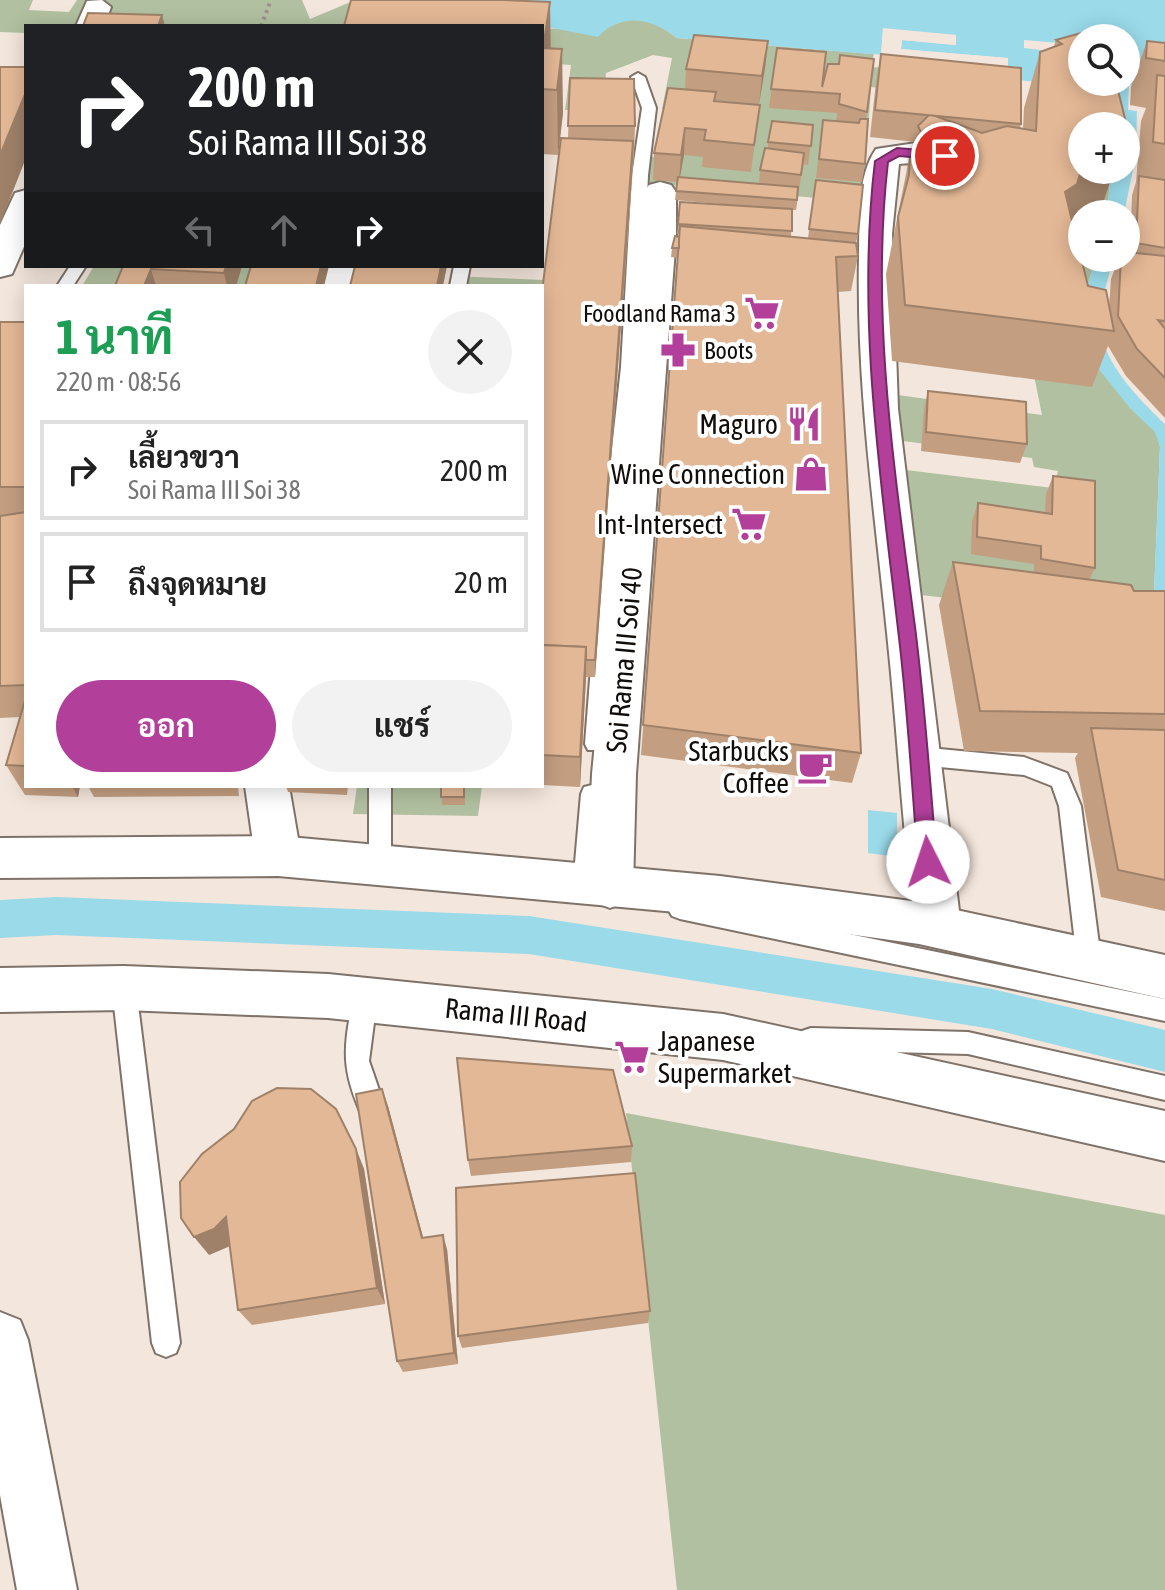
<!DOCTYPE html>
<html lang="th">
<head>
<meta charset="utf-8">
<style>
  body { margin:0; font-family:"Asap Condensed",Sarabun,sans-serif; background:#f2f2f2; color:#222; height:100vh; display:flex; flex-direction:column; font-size:30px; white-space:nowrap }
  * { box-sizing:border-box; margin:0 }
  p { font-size:26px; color:#767676 }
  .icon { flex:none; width:44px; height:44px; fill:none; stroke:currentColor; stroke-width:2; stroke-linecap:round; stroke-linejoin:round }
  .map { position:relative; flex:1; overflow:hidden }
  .details { position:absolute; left:24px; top:284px; width:520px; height:504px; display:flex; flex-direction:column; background:#fff; border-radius:0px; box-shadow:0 4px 20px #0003 }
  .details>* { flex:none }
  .guide { position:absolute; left:24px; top:24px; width:520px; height:244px; border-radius:0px; box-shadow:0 4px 20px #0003; background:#202124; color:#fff; overflow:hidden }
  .fabs { position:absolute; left:1068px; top:24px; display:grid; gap:16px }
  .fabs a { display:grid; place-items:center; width:72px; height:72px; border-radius:50%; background:#fff; box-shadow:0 4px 20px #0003; font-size:40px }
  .pin { position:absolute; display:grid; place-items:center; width:68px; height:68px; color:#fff; margin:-34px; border:4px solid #fff; border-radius:50%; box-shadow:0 2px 8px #0007 }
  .me { position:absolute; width:88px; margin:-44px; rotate:356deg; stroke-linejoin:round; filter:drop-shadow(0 0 6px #0008) }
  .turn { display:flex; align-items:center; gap:28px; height:168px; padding:0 32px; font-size:36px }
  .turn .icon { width:104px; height:104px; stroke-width:2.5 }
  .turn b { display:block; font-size:56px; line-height:68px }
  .lanes { display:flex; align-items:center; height:76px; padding:0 32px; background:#0003; justify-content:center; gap:40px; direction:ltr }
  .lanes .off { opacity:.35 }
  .round { display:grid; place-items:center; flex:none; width:84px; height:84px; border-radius:42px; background:#f2f2f2 }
  .overview { display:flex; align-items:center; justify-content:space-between; height:136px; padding:0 32px }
  h1 { font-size:48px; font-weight:700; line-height:60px; color:#1e9e55 }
  .primary-button { display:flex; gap:16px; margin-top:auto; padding:16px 32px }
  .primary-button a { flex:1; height:92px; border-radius:48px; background:#b23f9a; color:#fff; font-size:32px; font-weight:700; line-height:92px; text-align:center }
  .primary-button a+a { background:#f2f2f2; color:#222 }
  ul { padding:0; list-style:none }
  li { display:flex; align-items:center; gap:24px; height:100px; margin:0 16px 12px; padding:0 16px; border:4px solid #e0e0e0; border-radius:0px }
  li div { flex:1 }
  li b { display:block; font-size:30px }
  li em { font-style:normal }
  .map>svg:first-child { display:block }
  .green { fill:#b1c0a0 }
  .water { fill:#9adae9 }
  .pier { fill:#f3e6dc }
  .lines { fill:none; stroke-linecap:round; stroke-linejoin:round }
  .canal { fill:#9adae9; fill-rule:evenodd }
  .service-casing { stroke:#7e7269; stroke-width:4 }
  .minor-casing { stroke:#7e7269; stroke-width:4 }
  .tertiary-casing { stroke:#7e7269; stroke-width:4 }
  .primary-casing { stroke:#7e7269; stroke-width:4 }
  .path { stroke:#9b918a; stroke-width:4; stroke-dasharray:3 4; stroke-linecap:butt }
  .service { fill:#fff; fill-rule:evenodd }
  .minor { fill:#fff; fill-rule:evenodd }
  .tertiary { fill:#fff; fill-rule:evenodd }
  .primary { fill:#fff; fill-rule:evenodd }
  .wall { fill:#c39e81 }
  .shaded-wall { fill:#9f8169 }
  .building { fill:#e3b896; stroke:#9f8169; stroke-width:2 }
  .route { fill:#b23f9a; stroke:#742964; stroke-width:2 }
  .labels { text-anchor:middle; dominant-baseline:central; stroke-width:8; stroke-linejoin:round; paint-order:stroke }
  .far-poi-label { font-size:24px; fill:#110d0a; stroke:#fff; text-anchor:end }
  .poi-label { font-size:28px; fill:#110d0a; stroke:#fff; text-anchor:end }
  .street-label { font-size:28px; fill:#110d0a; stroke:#fff }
</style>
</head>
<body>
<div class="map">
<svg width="1165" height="1590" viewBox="0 0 1165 1590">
  <rect width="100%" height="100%" fill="#f3e6dc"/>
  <g class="green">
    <path d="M0,0H33L29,10L69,12L77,0H302L310,19L348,3L360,2L412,26H26V33L0,32Z"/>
    <path d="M629,19L654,22L677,38L874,54L873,67L1008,79L1009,101L871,87L863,202L646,183L651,157L740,144L738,111L662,109L672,58L653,55L606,73L603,109L565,110L571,65L542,63V29L607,27Z"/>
    <path d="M1082,126V170H1111L1107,214H1082V258H1096L1084,297L1129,407L1156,432L1160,447L1154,595L1149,622L921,595L906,470L1053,488L1058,471L1034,467L1032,458L903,441L898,395L1042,415L1010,257Z"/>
    <path d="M94,266H256L250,286H82Z"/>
    <path d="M450,276L544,280L542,300V286H448Z"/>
    <path d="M357,786H482L478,816L353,814Z"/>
    <path d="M626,1113L1165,1215V1590H677Z"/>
  </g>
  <g class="water">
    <path d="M427,0H1165V54L1153,88L1129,85L1128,110L1137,111L1136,155L1124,214H1107L1111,170H1126V126L1090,82H1126V38H1082V45L1024,40V48L1074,54V86L1008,79L1007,58L901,49L902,40L955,45V35L883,29L881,55L677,38C652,18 621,12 598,37L542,26H412Z"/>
    <path d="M1096,258H1115C1106,277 1097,323 1104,344C1114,374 1143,403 1165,424V658L1154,595L1160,447L1155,432L1129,407L1093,362L1084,297Z"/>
    <path d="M868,810L897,813V857L868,853Z"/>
  </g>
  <path class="pier" d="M883,28L956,35V45L902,40L901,49L1008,58V79H1004V62L897,50L901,36L952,38L887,33L885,55L873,58L874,54L881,55Z"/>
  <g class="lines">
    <path class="canal" d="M56,897L529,916L992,989L1165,1030V1072L992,1029L529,954L56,935L0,938V900Z"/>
    <g class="service-casing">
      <g id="service">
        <path d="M638,73L645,77L656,108L648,175L639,367L618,576L607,744L604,750H588L585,744L598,576L621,367L632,175L642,108L631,77Z"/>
        <path d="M70,266H86L73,286H57Z"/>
        <path d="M454,266H470L466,286H450Z"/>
        <path d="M919,747L1024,757L1067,773L1081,806L1101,960L1097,968L1089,971L1081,968L1077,960L1059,806L1052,786L1024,775L919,765L911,762L908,756L911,750Z"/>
        <path d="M592,785L600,787L603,794L595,886L592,893L584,896L576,893L573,886L581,794L584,787Z"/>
        <path d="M369,786H391V863L388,870L380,873L372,870L369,863Z"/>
        <path d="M680,899L1165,999V1021L680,919L672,916L668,909L672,902Z"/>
        <path d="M124,977L132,980L136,988L180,1343L176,1353L166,1357L156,1353L152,1343L112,988L116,980Z"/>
        <path d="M365,989L374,992L377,1000L369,1061L389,1119L385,1128L376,1131L367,1128C343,1073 341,1058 353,1000L356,992Z"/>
        <path d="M811,1028L968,1032L1165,1076V1100L968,1054L811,1050L802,1047L799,1039L802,1031Z"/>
      </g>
    </g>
    <g class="minor-casing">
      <g id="minor">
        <path d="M87,1L102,0L111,7L104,26H76Z"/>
        <path d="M916,143L981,152L985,159L981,166C955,172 927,160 899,164L892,234L898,409L961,927L955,942L938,948L921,942L915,927C904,843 899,758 891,673C878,533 856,397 859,256C860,222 856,178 876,149Z"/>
        <path d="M660,182L671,185L676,192V235L636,774L633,888L626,902L610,908L594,902L587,888L592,774L644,235V192L649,185Z"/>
        <path d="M26,190V242L12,274L0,277V225L15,193Z"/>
        <path d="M326,266H360L356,286H322Z"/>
        <path d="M245,786H289L301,856L294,870L278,876L262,870L255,856Z"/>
      </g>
    </g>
    <g class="tertiary-casing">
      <path id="tertiary" d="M0,1312L20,1320L28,1340L77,1590H17L0,1495Z"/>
    </g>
    <g class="primary-casing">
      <g id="primary">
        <path d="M278,836L720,876L919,902L1165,955V999L919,944L720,916L278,876L0,878V838Z"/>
        <path d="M124,966L328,974L723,1014L1165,1111V1161L723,1060L328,1018L124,1010L0,1012V968Z"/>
      </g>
    </g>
    <path class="path" d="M261,26L271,0"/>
    <use href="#service" class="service"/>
    <use href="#minor" class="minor"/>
    <use href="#tertiary" class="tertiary"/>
    <use href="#primary" class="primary"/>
  </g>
  <g class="wall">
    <path d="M542,26L563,113L558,155L542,154Z"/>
    <path d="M1081,33L1088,38H1082V82H1116L1128,131L1126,136V126H1082V170H1114L1100,212L1092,214H1082V217L1072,220L1088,286L1106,290L1109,306L1111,279L1119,258H1126V252L1130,253L1132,195L1136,182L1141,121L1146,108L1130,105L1131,87L1147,41L1164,43L1165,40V418L1126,376L1108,346L1092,387L892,361L886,274L910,154L913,152L915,142L870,137L876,82L881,54L1021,68V124L1020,128L1023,129L1024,108L1040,52L1054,46L1056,40Z"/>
    <path d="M768,41L759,104L715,100V101L760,105L751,172L702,167L703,157L684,155L680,177L759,184L760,170L768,149V142L813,125L808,165L803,164L796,210H792L791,237L808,238L816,180L858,234L856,243L858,256L851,291L838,292L861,753L852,783L641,755L678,258L671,257L672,248L679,237L680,234H677L678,224L731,205L675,200L677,182L653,180L654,153L685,89L686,69Z"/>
    <path d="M777,48L822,87L839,64L874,59L866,119L865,164L862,182L816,178L823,120L836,121L837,113L769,108Z"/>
    <path d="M570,78L635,126L634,154L595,677H586L580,787L542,785V292L568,138Z"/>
    <path d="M123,266H242L236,286H115Z"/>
    <path d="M0,322H26V786H80L78,797L25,795L6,765L20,717L0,718Z"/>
    <path d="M928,391L1027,444L1020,463L921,451L924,409Z"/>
    <path d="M1053,476L1095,568L1089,580L1134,591H1165V911L1101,897L1075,758L1078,753L964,751L939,605L953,562L1034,572V564L971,554L972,521L978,503L1045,513L1046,494Z"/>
    <path d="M88,786H238L239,796L94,797Z"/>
    <path d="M286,786H348L347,795L288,792Z"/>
    <path d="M441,786H465V805H442Z"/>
    <path d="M388,1106L423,1238L447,1249L458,1364L403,1372L397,1361Z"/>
    <path d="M632,1146L631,1162L471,1176L468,1160Z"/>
    <path d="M356,1149L364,1169L385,1304L252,1325L238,1310L230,1245L209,1255Z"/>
    <path d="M650,1311L648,1323L462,1348L458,1336Z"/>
  </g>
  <g class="shaded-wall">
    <path d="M550,2L551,66L543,48Z"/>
    <path d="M162,15L165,26H158Z"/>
    <path d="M768,41L765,69L759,104L762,76Z"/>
    <path d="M562,49L563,113L558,155L557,90Z"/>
    <path d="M26,92V158L0,224V155Z"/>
    <path d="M685,128L684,155L679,182L681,155Z"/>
    <path d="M633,141V160L595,677V660Z"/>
    <path d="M1082,167V170H1114L1100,212L1092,214H1082V217L1064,222L1065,192Z"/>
    <path d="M226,266H242L236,286H227L224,273Z"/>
    <path d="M321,266H329L324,286H316Z"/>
    <path d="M441,266H447L443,286H437Z"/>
    <path d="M151,269L156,286H144Z"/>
    <path d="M586,647V678L580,787V757Z"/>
    <path d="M72,786H80L78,797Z"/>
    <path d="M382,1089L388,1106L427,1252L422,1238Z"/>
    <path d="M356,1149L364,1169L385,1304L377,1288Z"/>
    <path d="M226,1217L240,1236L228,1247L209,1255L194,1237Z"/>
    <path d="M443,1235L447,1249L458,1364L454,1353Z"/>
  </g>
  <g class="building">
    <path d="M351,0H503L550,2L543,48L562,49L557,90L542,89V26H344Z"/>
    <path d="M88,13L162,15L158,26H83Z"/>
    <path d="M1081,33L1088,38H1082V82H1116L1128,131L1126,132V126H1082V167L1077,184L1065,192L1088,286L1106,290L1114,331L905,305L898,217L909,175L910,154L925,141L918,126L930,114L982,133L1007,126L1036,131L1040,52L1062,44L1056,40Z"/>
    <path d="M694,35L768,41L762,76L686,69Z"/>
    <path d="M1147,41L1165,43V61L1146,58Z"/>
    <path d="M777,48L826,52L822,87L828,64H839L840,55L874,59L867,112L839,104L840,94L771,89Z"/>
    <path d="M881,54L1021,68V124L875,110Z"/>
    <path d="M0,67H26V92L0,155Z"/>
    <path d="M1157,75L1165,76V144L1153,142Z"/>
    <path d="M570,78L634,79L635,126H568Z"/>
    <path d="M668,88L716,92L714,101L760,105L754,145L704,140L706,130L685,128L681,155L654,153Z"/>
    <path d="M860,119H868L865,164L819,159L823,120L859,123Z"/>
    <path d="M772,121L813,125L811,146L768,142Z"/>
    <path d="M561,138L633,141L595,660H586V647L542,645V292Z"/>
    <path d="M765,148L804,153L801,175L760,170Z"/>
    <path d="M1139,176L1165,180V248L1136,243Z"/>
    <path d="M678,177L798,187L797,200L676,191Z"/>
    <path d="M816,180L863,185L858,234L809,229Z"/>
    <path d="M680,202L792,209V231L678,224Z"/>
    <path d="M680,226L856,243L858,256L836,257L861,753L643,725Z"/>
    <path d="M675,236L679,237V248H672Z"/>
    <path d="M1126,252L1165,256V321L1158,320L1165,329V378L1137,349L1118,316L1121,258H1126Z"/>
    <path d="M123,266H226L224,273L151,269L144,286H115Z"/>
    <path d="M251,266H321L316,286H245Z"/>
    <path d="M355,266H441L437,286H350Z"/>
    <rect x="0" y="322" width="26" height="165"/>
    <path d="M928,391L1026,402L1027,444L926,432Z"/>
    <path d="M1053,476L1095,481V568L1041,559V546L977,537L978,503L1052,514Z"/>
    <path d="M26,512V685L0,686V516Z"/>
    <path d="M953,562L1131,585L1134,591H1165V714L980,711Z"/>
    <path d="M542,645L586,647L580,757L542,755Z"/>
    <path d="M26,697V766L6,765Z"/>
    <path d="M1091,728L1165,730V880L1118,870Z"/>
    <rect x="441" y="786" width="23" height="11"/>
    <path d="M457,1058L613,1070L632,1146L468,1160Z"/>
    <path d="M277,1088L311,1089L336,1109L356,1149L377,1288L238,1310L226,1217L214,1229L194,1237L181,1218L180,1182L202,1154L234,1129L252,1101Z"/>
    <path d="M382,1089L422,1238L443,1235L454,1353L397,1361L356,1094Z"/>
    <path d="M635,1173L650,1311L458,1336L456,1188Z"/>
  </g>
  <path class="route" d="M897,148L945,152L952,156L945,160L899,156L888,162C870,317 895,474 915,627C925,705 930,784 937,862L928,870L918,862C912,788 908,713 899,638C881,480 856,319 875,161Z"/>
  <defs>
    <g id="supermarket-bare" transform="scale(2.76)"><path d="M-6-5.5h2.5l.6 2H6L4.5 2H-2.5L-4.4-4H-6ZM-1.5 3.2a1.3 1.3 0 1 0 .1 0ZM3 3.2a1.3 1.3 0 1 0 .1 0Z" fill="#b23f9a" stroke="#fff" stroke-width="2.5" paint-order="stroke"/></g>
    <g id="pharmacy-bare" transform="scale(2.76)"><path d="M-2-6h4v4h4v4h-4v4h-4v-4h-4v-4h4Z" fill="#b23f9a" stroke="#fff" stroke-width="2.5" paint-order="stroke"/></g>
    <g id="restaurant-bare" transform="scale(2.76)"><path d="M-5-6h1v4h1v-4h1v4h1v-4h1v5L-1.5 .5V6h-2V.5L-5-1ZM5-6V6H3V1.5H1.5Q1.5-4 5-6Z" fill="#b23f9a" stroke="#fff" stroke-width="2.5" paint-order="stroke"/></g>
    <g id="shop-bare" transform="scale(2.76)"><path d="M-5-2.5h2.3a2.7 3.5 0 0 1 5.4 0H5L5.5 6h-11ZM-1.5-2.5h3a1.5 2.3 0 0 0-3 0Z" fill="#b23f9a" stroke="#fff" stroke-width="2.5" paint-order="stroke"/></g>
    <g id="cafe-bare" transform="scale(2.76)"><path d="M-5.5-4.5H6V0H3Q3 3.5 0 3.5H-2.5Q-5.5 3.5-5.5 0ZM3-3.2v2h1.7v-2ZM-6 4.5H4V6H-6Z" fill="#b23f9a" stroke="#fff" stroke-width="2.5" paint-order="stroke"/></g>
  </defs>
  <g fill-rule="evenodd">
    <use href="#supermarket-bare" x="762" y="313"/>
    <use href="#pharmacy-bare" x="678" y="350"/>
    <use href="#restaurant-bare" x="804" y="424"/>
    <use href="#shop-bare" x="811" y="474"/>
    <use href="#supermarket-bare" x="749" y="524"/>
    <use href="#cafe-bare" x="815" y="767"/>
    <use href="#supermarket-bare" x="632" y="1057"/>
  </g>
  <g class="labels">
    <g class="far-poi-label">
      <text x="736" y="313">Foodland Rama 3</text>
      <text x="704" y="350" text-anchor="start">Boots</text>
    </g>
    <g class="poi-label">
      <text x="778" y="424">Maguro</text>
      <text x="785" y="474">Wine Connection</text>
      <text x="723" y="524">Int-Intersect</text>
      <text x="789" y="751">Starbucks<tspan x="789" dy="32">Coffee</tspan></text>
      <text x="658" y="1041" text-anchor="start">Japanese<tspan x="658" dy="32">Supermarket</tspan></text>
    </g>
    <g class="street-label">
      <text transform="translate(624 660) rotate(-85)">Soi Rama III Soi 40</text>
      <text transform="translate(516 1015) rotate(6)">Rama III Road</text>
    </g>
  </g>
</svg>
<div class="fabs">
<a><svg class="icon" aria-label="search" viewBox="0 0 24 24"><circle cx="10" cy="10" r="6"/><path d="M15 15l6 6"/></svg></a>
<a>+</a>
<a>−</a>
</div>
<div class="pin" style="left:945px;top:156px;background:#d93025"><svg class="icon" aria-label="arrive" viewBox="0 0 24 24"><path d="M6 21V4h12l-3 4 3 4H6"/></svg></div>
<svg class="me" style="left:928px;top:862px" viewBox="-20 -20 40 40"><circle r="19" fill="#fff"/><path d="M0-13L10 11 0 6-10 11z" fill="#b23f9a"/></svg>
<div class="guide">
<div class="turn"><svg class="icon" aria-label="right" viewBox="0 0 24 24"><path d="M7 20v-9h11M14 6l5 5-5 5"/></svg><div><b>200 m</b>Soi Rama III Soi 38</div></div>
<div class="lanes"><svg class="icon off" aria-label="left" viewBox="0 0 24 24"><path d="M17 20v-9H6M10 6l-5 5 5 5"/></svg><svg class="icon off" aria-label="ahead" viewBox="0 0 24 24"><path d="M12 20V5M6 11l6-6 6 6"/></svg><svg class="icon" aria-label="right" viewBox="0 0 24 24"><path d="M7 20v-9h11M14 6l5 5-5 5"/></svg></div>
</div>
<section class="details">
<div class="overview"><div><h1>1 นาที</h1><p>220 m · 08:56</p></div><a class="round"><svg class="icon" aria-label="close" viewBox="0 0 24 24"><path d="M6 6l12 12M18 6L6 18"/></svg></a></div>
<ul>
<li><svg class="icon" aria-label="right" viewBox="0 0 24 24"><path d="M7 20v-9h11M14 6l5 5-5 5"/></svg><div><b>เลี้ยวขวา</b><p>Soi Rama III Soi 38</p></div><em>200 m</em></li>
<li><svg class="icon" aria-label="arrive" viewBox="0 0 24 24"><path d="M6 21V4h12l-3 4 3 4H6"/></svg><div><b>ถึงจุดหมาย</b></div><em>20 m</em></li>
</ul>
<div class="primary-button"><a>ออก</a><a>แชร์</a></div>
</section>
</div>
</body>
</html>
